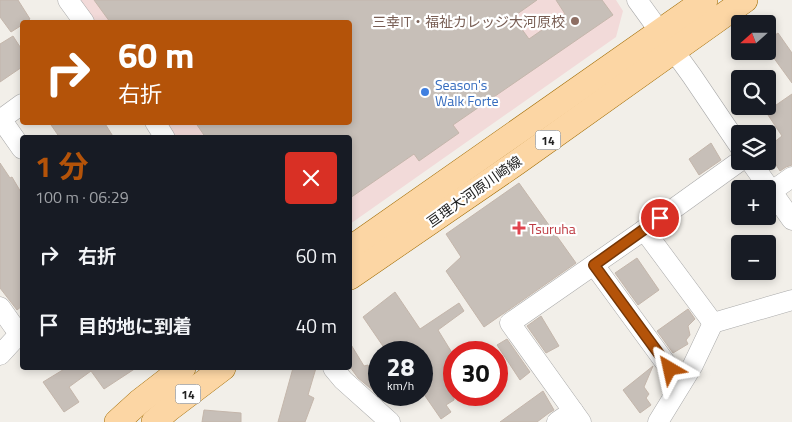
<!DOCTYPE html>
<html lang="ja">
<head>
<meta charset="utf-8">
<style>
  body { margin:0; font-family:"Titillium Web","Noto Sans JP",sans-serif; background:#20242c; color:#f1f3f6; height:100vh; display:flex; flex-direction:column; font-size:19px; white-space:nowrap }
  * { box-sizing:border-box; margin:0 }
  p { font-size:16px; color:#9ea1a6 }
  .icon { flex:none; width:28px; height:28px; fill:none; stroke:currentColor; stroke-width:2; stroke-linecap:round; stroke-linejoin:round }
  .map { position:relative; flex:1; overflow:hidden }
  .sheet { position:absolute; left:20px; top:135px; width:332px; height:235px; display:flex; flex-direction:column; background:#171b24; border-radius:5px; box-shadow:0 2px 8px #0003 }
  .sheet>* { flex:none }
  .guide { position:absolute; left:20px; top:20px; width:332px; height:105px; border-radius:5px; box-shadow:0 2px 8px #0003; background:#b45309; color:#fff; overflow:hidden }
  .needle { width:32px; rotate:249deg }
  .tools { position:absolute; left:731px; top:15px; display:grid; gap:10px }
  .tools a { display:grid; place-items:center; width:45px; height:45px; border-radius:5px; background:#171b24; box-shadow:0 2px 8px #0003; font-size:25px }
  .speed { position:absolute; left:368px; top:341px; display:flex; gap:10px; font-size:25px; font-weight:700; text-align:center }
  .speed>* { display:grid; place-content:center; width:65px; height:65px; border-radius:50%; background:#171b24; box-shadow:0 2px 8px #0003; line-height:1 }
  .speed small { font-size:12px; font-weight:400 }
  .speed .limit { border:8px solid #d22; background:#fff; color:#111 }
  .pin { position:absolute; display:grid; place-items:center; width:42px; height:42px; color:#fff; margin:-21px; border:2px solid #fff; border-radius:50%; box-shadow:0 1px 5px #0007 }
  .me { position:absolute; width:55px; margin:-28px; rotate:324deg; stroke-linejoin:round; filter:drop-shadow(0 0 4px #0008) }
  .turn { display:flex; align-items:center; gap:18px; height:105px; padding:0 15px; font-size:22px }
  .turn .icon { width:65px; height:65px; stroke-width:2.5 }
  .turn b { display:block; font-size:35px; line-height:42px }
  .round { display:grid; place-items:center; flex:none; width:52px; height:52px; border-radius:5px; background:#20242c }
  .head { display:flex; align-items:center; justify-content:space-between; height:85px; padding:0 15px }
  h1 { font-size:30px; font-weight:700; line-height:38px; color:#b45309 }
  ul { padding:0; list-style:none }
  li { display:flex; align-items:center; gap:15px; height:70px; padding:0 15px }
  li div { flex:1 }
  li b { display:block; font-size:19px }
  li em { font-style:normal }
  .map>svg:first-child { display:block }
  .commercial { fill:#f2dad9 }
  .building { fill:#c7bfb8; stroke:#c4b6ab }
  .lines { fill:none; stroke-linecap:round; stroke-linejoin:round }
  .minor-casing { stroke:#a9a9a9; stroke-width:21 }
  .major-casing { stroke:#a06b00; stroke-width:26 }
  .minor { stroke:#fff; stroke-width:20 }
  .major { stroke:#fcd6a4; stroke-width:25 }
  .route-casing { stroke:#753606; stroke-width:12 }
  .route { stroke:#b45309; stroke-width:9 }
  .education-dot { fill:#8d6e63; stroke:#fff; stroke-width:2 }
  .shop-dot { fill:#3f7fe0; stroke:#fff; stroke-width:2 }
  .health-dot { fill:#e0444e; stroke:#fff; stroke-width:2 }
  .labels { text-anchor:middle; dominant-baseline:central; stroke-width:4.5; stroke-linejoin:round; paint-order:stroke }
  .shield { fill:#fff; stroke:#646464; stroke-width:1 }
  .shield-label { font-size:12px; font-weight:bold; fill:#222 }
  .education-label { font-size:14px; fill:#785e54; stroke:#fff; text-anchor:end }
  .shop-label { font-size:14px; fill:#366cbe; stroke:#fff; text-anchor:start }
  .street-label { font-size:14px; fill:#222; stroke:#fff }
  .health-label { font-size:14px; fill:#be3a42; stroke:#fff; text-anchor:start }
</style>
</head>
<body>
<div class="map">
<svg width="792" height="422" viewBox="0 0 792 422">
  <rect width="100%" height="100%" fill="#f2efe9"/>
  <path class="commercial" d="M80,0H616L623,11L616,37L350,224V138L175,137L165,123L350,122V22H96Z"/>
  <g class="building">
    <path d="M0,0H18L30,19L26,22H22V25L11,32L0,17Z"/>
    <path d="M94,0H537L513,17L529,39L565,14L556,0H602L613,15L453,125L459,133L419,161L414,154L350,198V138H206L195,122H350V22H110Z"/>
    <path d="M778,33L792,53V83L768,50V40Z"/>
    <path d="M13,36L22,50V67L0,82V44Z"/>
    <path d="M792,94V165L786,167L780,171L768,152V147L782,136L766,112Z"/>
    <path d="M49,122H104L114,138H60Z"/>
    <path d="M711,143L721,160L699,175L689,159Z"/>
    <path d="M0,163L10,178L12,177L22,194V306L17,310L0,288Z"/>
    <path d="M519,183L576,263L484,327L446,271L461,257L446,234Z"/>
    <path d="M637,258L659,290L638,305L615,273Z"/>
    <path d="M395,292L420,329L459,303L464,311L438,330L454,356V400L446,405L451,412L441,419L421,390V352H387L363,317Z"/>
    <path d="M688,309L695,319L688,326L690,335L686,340L688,344L673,353L657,331Z"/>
    <path d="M541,316L559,346L546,353L527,326Z"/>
    <path d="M507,339L530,372L520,380L497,345Z"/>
    <path d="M350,343L364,366L368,365L375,374L371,378L378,390L375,392L358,378L350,367Z"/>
    <path d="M653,366L644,387L649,394L646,398L651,405L640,413L623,390Z"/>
    <path d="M66,368H136L104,389L91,371L69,387L79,402L64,412L43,382Z"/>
    <path d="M293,368H316L308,395L314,398L305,422H278Z"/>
    <path d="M543,391L554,410L549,413L537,422H500Z"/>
    <path d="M204,410L241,413V422H202Z"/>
  </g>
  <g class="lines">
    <g class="minor-casing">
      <g id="minor">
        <path d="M68,0L84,22"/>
        <path d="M637,0L692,76L740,147"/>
        <path d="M1,119L22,149"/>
        <path d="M0,120L22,104"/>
        <path d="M155,122L165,138"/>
        <path d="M750,161L792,220"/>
        <path d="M772,191L792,177"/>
        <path d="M644,230L713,323"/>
        <path d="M594,265L681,384"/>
        <path d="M0,307L19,334"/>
        <path d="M0,355L22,331"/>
        <path d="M333,368L343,380L390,422"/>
        <path d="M557,422L573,411"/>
        <path d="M581,422L510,323L644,230L740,161"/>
        <path d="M658,422L693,365L713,323L792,300"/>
      </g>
    </g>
    <g class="major-casing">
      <g id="major">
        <path d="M350,249L705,0"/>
        <path d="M350,277L516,163L745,0"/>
        <path d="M117,422L139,402L183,368"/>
        <path d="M154,422L169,409L223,368"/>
      </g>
    </g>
    <use href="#minor" class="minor"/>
    <use href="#major" class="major"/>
  </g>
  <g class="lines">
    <g class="route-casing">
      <path id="route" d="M660,218L594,265L670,369"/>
    </g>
    <use href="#route" class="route"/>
  </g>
  <circle class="education-dot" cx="575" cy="21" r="5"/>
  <circle class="shop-dot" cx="425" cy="92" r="5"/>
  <path class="health-dot" d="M516.5 220.5h5v5h5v5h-5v5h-5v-5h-5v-5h5z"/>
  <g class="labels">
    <g class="shield">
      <rect x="535.5" y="130.5" width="25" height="19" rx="4"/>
      <rect x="175.5" y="384.5" width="25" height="19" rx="4"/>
    </g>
    <g class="shield-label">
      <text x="548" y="140">14</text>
      <text x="188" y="394">14</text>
    </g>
    <g class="education-label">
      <text x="565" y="21">三幸IT・福祉カレッジ大河原校</text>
    </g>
    <g class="shop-label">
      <text x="435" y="84">Season's<tspan x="435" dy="16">Walk Forte</tspan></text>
    </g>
    <g class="street-label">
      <text transform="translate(474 191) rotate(-35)">亘理大河原川崎線</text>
    </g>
    <g class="health-label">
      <text x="529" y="228">Tsuruha</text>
    </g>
  </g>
</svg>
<div class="tools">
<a><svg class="needle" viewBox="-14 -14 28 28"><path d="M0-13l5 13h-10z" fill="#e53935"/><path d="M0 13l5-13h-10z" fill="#9ea1a6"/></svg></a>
<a><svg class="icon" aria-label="search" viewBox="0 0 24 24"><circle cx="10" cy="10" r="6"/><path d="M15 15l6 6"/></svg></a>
<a><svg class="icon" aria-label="layers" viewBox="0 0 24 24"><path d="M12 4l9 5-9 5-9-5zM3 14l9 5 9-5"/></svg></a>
<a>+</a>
<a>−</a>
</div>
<div class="speed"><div>28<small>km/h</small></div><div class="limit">30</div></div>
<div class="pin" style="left:660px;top:218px;background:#d93025"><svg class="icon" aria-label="arrive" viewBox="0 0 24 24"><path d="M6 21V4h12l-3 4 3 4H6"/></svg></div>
<svg class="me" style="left:670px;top:369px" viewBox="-20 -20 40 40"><path d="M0-17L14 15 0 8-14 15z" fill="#b45309" stroke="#fff" stroke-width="4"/></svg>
<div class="guide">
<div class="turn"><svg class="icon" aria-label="right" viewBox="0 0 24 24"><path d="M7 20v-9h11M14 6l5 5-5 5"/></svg><div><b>60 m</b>右折</div></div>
</div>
<section class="sheet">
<div class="head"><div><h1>1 分</h1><p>100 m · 06:29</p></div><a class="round" style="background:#d93025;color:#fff"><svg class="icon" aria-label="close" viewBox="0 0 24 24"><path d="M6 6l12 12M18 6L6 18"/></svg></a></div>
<ul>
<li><svg class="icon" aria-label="right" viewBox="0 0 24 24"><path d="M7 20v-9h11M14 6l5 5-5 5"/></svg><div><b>右折</b></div><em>60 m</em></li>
<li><svg class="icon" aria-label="arrive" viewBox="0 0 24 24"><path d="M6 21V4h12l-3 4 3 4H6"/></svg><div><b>目的地に到着</b></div><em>40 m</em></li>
</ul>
</section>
</div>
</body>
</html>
